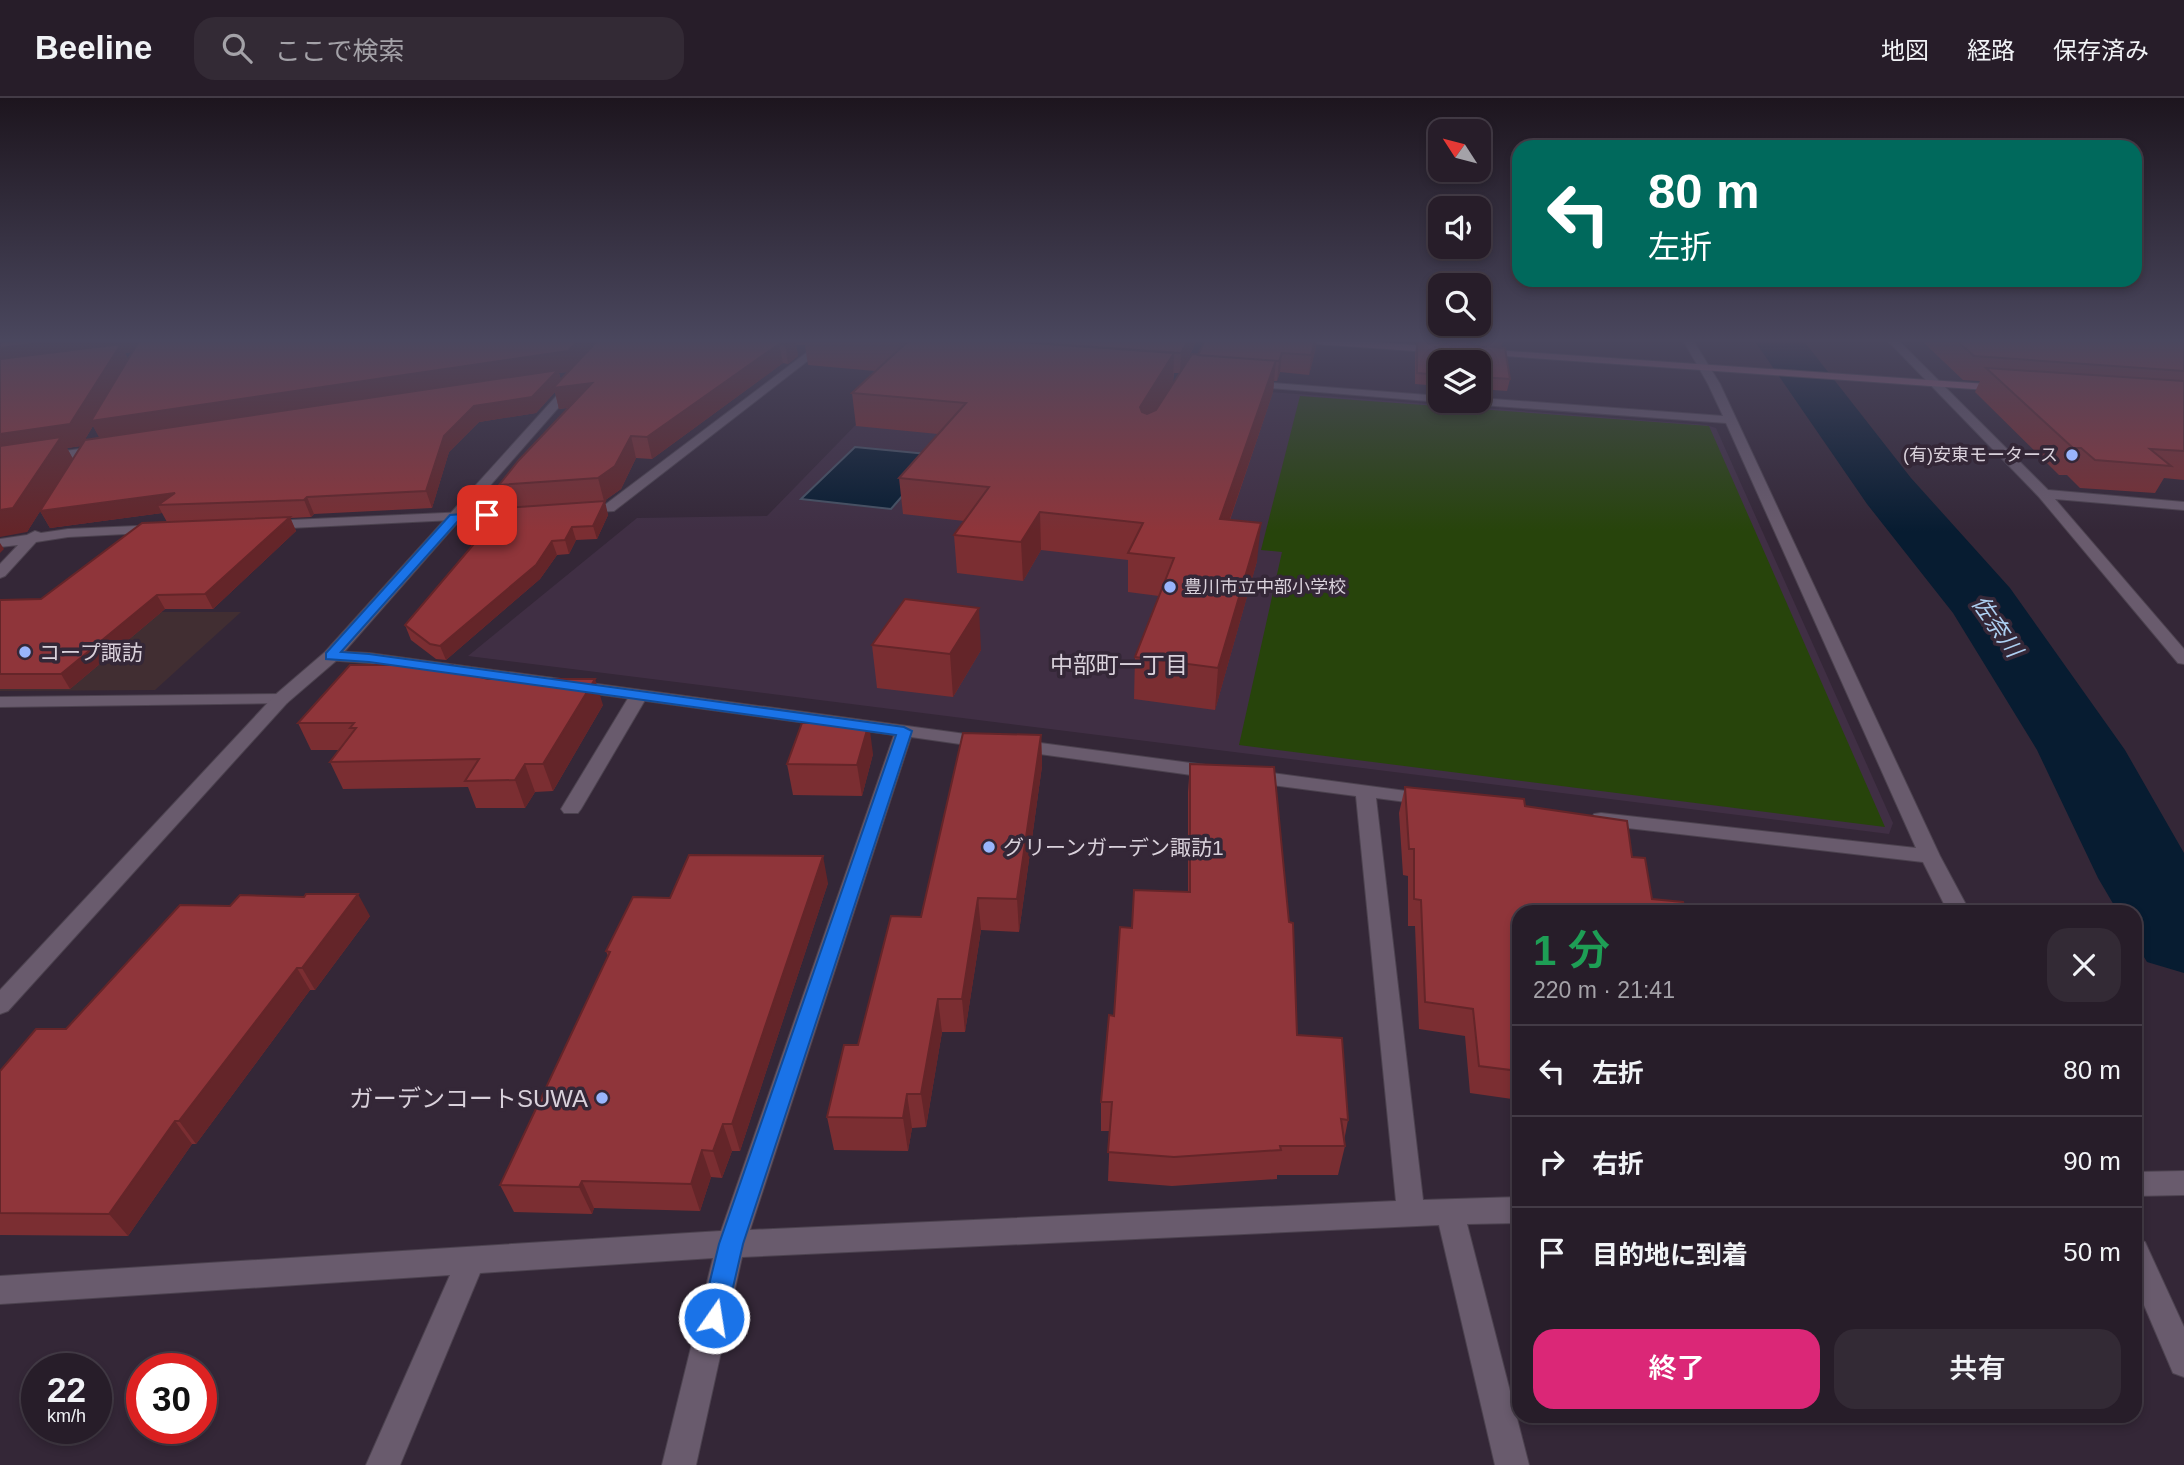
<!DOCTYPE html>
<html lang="ja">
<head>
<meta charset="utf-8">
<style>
  body { margin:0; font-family:Arial,"Noto Sans JP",sans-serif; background:#332a35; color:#f1f3f6; height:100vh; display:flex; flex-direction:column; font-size:26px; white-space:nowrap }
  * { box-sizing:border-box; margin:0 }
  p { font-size:23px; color:#a4a2a8 }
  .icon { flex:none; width:38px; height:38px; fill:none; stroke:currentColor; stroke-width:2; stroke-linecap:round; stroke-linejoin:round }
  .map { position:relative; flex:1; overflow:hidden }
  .side { position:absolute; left:1512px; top:807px; width:630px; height:518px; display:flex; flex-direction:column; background:#271d29; border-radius:21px; box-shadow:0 4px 10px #0003,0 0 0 2px #433b46 }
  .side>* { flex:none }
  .top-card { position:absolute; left:1512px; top:42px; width:630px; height:147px; border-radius:21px; box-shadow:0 4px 10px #0003,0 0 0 2px #433b46; background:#00695c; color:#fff; overflow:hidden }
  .needle { width:46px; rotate:306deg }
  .controls { position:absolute; left:1428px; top:21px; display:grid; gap:14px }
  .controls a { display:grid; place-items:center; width:63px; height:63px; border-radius:14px; background:#271d29; box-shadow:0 4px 10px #0003,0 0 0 2px #433b46; font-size:35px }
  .speed { position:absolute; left:21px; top:1255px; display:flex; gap:14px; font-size:35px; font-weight:700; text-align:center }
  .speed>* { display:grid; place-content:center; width:91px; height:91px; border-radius:50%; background:#271d29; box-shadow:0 4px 10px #0003,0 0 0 2px #433b46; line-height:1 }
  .speed small { font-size:18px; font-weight:400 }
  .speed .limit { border:10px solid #d22; background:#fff; color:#111 }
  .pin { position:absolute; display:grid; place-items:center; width:60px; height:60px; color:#fff; margin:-30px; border-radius:14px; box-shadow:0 4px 10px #0006 }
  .me { position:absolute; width:77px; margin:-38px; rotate:13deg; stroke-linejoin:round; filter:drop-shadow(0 0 5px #0008) }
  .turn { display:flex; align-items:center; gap:24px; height:147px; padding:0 21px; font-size:32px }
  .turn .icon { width:91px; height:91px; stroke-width:2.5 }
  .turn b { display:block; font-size:49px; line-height:60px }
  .round { display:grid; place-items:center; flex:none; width:74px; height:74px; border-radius:21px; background:#332a35 }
  .overview { display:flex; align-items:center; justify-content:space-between; height:119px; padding:0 21px }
  h1 { font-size:42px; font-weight:600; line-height:52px; color:#1e9e55 }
  .cta { display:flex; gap:14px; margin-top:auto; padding:14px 21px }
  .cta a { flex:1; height:80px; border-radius:21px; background:#db2777; color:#fff; font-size:28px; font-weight:600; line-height:80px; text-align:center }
  .cta a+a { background:#332a35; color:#f1f3f6 }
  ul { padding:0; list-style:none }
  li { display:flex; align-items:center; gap:21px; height:91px; padding:0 21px; border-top:2px solid #433b46 }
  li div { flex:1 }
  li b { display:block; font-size:26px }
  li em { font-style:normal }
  header { display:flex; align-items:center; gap:42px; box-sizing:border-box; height:98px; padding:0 35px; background:#271d29; border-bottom:2px solid #433b46 }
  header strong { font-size:33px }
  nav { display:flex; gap:38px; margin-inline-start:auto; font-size:24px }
  .search { width:490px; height:63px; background:#332a35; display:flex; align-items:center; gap:18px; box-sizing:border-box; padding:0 24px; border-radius:21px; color:#a4a2a8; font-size:26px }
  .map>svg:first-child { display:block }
  .commercial { fill:#412e32 }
  .built { fill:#402f44 }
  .green { fill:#27440b }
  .water { fill:#071c31; stroke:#465264; stroke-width:2 }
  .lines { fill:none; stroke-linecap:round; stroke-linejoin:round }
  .river { fill:#071c31; fill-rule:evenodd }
  .service-casing { stroke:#4c424f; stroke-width:2 }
  .minor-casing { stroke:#4c424f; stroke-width:2 }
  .tertiary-casing { stroke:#4c424f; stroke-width:2 }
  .secondary-casing { stroke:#4c424f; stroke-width:2 }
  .service { fill:#695b6d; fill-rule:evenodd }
  .minor { fill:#695b6d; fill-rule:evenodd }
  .tertiary { fill:#695b6d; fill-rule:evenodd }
  .secondary { fill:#935f77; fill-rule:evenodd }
  .wall { fill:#7b2e32; fill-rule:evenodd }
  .shaded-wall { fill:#642529 }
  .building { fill:#8f353a; stroke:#642529; stroke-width:2 }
  .route { fill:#1a73e8; stroke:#114b97; stroke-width:2 }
  .poi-dot { fill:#99b5fd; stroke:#342737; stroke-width:2.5 }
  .labels { text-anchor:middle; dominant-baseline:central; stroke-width:7; stroke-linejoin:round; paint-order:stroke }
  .far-poi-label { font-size:18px; fill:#d9d1db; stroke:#342737; text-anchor:end }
  .poi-label { font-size:21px; fill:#d9d1db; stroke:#342737; text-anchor:start }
  .water-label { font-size:23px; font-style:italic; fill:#aed0f2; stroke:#342737 }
  .neighbourhood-label { font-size:23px; fill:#d9d1db; stroke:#342737 }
  .near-poi-label { font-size:24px; fill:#d9d1db; stroke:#342737; text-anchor:end }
</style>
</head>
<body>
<header>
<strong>Beeline</strong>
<div class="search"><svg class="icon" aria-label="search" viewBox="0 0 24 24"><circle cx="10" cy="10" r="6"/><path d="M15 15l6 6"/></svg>ここで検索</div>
<nav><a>地図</a><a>経路</a><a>保存済み</a></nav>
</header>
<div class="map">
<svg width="2184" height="1367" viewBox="0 0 2184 1367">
  <rect width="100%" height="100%" fill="#342737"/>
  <path class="commercial" d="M0,514H241L155,592L0,593Z"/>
  <path class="built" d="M914,267L1706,327L1716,330L1893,725L1889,736L468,558L637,420L767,418Z"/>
  <path class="green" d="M1300,298L1709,328L1885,729L1239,647L1282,454L1261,452Z"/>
  <path class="water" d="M855,349L938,357L891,411L801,401Z"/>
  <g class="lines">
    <path class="river" d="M1754,242H1803L1911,380L2010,490L2125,652L2184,755V875L2147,864L2135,844V814H2118L2098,780L2037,652L1953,515L1867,406Z"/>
    <g class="service-casing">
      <path id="service" d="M639,592L648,597L581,711L578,715H564L561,711L630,597Z"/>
    </g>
    <g class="minor-casing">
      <g id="minor">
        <path d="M1683,242H1693L1720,286L1940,758L1970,814H1948L1923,764L1601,727L1594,726L1591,721L1594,716L1601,715L1916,750L1726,325L1468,306L1462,303H1479V300L1723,318L1708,286Z"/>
        <path d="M1887,242H1898L2048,392L2184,404V412L2055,401L2184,551V566L2178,565L2039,399Z"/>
        <path d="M810,252L819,254L614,413L580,415L573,411L580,407L606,406Z"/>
        <path d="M1249,283L1440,298V303H1445L1440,304L1245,288L1243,286Z"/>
        <path d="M101,348L105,349V355L0,370V362Z"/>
        <path d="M512,412L517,413V419L269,431L262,427L269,423Z"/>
        <path d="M159,427L166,431L164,434L68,439L36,444L5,478L0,480V466L18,447L0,449V441L27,437L35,433L41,435L68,431Z"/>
        <path d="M331,553L369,555L995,640L997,644L995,648L988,650L911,639L750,1132L1396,1103L1356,698L1250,684L1240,678L1250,672L1436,697L1439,701L1436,705L1429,707L1376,700L1423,1102L1519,1099V1125L1467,1126L1529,1367H1495L1439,1127L742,1159L696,1367H662L713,1160L480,1175L400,1367H366L450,1177L0,1206V1178L721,1133L894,637L369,565L325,562L323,558Z"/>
        <path d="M281,596L290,601L287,605L0,609V599Z"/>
        <path d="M1018,642L1213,668L1223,674L1213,680L1011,652L1009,648L1011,644Z"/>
        <path d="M2184,1073V1097L2135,1098V1074Z"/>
        <path d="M2135,1140L2145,1144L2184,1229V1279L2173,1275L2135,1186Z"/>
      </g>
    </g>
    <g class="tertiary-casing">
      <path id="tertiary" d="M570,283L580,285L337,562L287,605L8,913L0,916V892L275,597L325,554Z"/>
    </g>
    <g class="secondary-casing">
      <g id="secondary">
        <path d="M1296,242H1344L1443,249L1448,252L1443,255L1301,245Z"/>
        <path d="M1480,251L2001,287L2007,290L2001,293L1476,256L1475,254Z"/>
      </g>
    </g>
    <use href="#service" class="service"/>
    <use href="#minor" class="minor"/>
    <use href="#tertiary" class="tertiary"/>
    <use href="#secondary" class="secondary"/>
  </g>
  <g class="wall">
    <path d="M0,242H1197L1183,271L1198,257L1316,249L1309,277L1280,274L1277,283H1274L1273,294L1230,422L1257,463L1215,612L1134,601L1135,559L1159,498L1128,494V462L1041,452L1023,483L957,475L954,437L964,423L903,416L899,380L938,336L856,328L852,295L875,273L808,267L805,247H796L798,258L788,266L783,265L652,361L636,360L621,391L604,403L608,417L597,441L576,442L569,456L557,457L540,481L446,562L436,561L411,542L405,527L472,449L469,440L506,410L499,387L568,310L559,311L555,294L536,315L479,324L449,354L432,410L314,416L311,419L290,420L296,433L213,511H165L70,591H0V502L41,501L167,424L162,415L50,430L40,413L100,340L93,328L81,348L67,350L73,361L27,434ZM133,254L128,261L125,255ZM568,274L561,282L559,275ZM1174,275H1180L1173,285Z"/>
    <path d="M1415,242H1467L1466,248L1415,244Z"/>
    <path d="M1479,242H1503L1501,250L1481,249Z"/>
    <path d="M1921,242H2184V382L2164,380L2155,395L2080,390L2067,377H2059L1975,294L1980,283L1963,282Z"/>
    <path d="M1417,244L1505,250L1510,281L1507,293L1479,291V264H1440V288L1415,286V256Z"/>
    <path d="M872,547L981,552L953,599L877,590Z"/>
    <path d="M452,567L454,573H485L488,581L603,607L553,693L535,694L525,710H476L468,689L343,691L330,664L339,652H311L298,625Z"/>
    <path d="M1041,637L1042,668L1019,834L981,832L965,934H942L926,1029L912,1030L908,1053L834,1052L827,1019L921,819Z"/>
    <path d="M873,656L862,698L793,697L787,666Z"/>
    <path d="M1190,666L1297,937L1348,1022L1344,1043L1345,1048L1338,1077H1277V1081L1172,1088L1108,1083L1110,1033H1101V1004L1114,918L1132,830L1188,794V694Z"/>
    <path d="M1405,689L1519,814V1002L1470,995L1465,938L1419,931L1415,828H1408V778L1403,777L1399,715Z"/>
    <path d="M828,785L740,1053H732L722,1080L711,1079L700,1113L594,1110L592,1116L514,1114L500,1087L608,858L606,853L670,800Z"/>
    <path d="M230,808L370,818L315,892H310L196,1046H192L128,1138L0,1137V973L66,931Z"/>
  </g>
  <g class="shaded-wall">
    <path d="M0,242H220L125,255L130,265L579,242H602L573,273L559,275L562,286L592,285L597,305L559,311L555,294L536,315L479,324L449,354L432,410L426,393L102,345L93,328L81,348L67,350L73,361L27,434L0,439Z"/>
    <path d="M790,242H795L798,258L788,266L785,246Z"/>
    <path d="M1188,242H1197L1180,275L1181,255Z"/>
    <path d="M1315,242H1317L1316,249L1309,277L1311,257Z"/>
    <path d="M779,246L783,265L652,361L647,339Z"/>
    <path d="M1174,255L1173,287L1139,343L1140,309Z"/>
    <path d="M1282,255L1280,274L1277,283L1279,263Z"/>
    <path d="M1276,262L1273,294L1217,459L1220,421Z"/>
    <path d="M631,338L636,360L621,391L604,403L598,380Z"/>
    <path d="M175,395L158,407L162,415L50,430L40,413Z"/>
    <path d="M307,399L314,416L311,419L304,402Z"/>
    <path d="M605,403L608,417L597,441L593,428Z"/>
    <path d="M1040,414L1041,452L1023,483L1021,444Z"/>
    <path d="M290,419L296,433L213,511L205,496Z"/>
    <path d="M1261,425L1257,463L1215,612L1218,570Z"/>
    <path d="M572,429L576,442L569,456L565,442Z"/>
    <path d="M552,443L557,457L540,481L446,562L440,548Z"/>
    <path d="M0,445L4,451L0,455Z"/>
    <path d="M157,497L165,511L70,591L61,576Z"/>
    <path d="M979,510L981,552L953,599L950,556Z"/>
    <path d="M452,567L462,593L447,574Z"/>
    <path d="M485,573L494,599L480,579Z"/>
    <path d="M595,581L603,607L553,693L543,666Z"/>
    <path d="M869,625L873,656L862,698L857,667Z"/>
    <path d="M1041,637L1042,668L1019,834L1017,801Z"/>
    <path d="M525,666L535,694L525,710L515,682Z"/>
    <path d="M823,758L828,785L740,1053L732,1026Z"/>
    <path d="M358,796L370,818L315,892L302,870Z"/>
    <path d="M978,800L981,832L965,934L962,901Z"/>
    <path d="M297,870L310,892L196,1046L179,1023Z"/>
    <path d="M938,901L942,934L926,1029L921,996Z"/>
    <path d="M907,996L912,1030L908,1053L903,1020Z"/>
    <path d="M175,1023L192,1046L128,1138L109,1116Z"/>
    <path d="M723,1026L732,1053L722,1080L713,1053Z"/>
    <path d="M702,1052L711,1079L700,1113L691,1086Z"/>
    <path d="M582,1083L594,1110L592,1116L579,1089Z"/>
  </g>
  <g class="building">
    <path d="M15,242H64L0,250V244Z"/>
    <path d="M150,242H579L568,253L91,323L139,243Z"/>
    <path d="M598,242H790L785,246H779L647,339L631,338L615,368L598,380L499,387L519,362L592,285L553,290Z"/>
    <path d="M867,242H991L1174,255L1140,309L1142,314L1147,316L1156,312L1192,256L1276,262L1220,421L1261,425L1218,570L1135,559L1174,460L1128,455L1143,425L1040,414L1021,444L954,437L989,389L899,380L966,305L852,295L906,245Z"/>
    <path d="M995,242H1188L1181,255Z"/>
    <path d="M1205,242H1315L1311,257L1282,255L1279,263L1198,257Z"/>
    <path d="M1956,242H2184V273L1974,258Z"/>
    <path d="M1417,244L1505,250L1510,281L1479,279V264H1440V277L1417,275Z"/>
    <path d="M121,246L70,326L0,336V261Z"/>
    <path d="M1986,270L2184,283V353L2150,351L2171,368L2095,362L2081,350H2073Z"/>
    <path d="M558,272L532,299L474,308L444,338L426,393L307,399L304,402L158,407L175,395L40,413L85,342Z"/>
    <path d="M61,339L13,410L0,412V348Z"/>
    <path d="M605,403L593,428L572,429L565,442L552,443L536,467L440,548L430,546L405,527L479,440H469L492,411Z"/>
    <path d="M290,419L205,496L157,497L61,576H0V502L41,501L142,425Z"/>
    <path d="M905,501L979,510L950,556L872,547Z"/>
    <path d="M350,567H452L447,574L485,573L480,579L488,581H595L543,666H525L515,682L465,683L479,661L330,664L356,630H350L354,625H298Z"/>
    <path d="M802,625H869L857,667L787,666Z"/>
    <path d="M963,635L1041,637L1017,801L978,800L962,901H938L921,996H907L903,1020L827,1019L844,947H858L891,818L921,819Z"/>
    <path d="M1190,666L1274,669L1289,824L1293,825L1297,937L1342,940L1348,1022L1341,1021L1345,1048H1280L1281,1052L1174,1059L1108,1054L1112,1004H1101L1109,917L1114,918L1120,829L1132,830L1134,792L1190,794Z"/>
    <path d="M1405,689L1524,701L1525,708L1627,723L1632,759L1645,760L1652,801L1683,804L1686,814H1519V973L1479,968L1473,911L1425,904L1421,802L1414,801V751H1409Z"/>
    <path d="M689,757L823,758L732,1026H723L713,1053L702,1052L691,1086L582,1083L579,1089L500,1087L610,854L606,853L633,799L670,800Z"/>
    <path d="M306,796H358L302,870H297L179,1023H175L109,1116L0,1115V973L36,931H66L180,807L230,808L240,797L304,799Z"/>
  </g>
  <linearGradient id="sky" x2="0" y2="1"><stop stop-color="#1d151e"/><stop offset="0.56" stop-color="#4a475e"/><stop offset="1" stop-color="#4a475e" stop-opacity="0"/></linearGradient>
  <rect width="2184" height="433" fill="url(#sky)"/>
  <path class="route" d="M487,414L491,415V420L458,423L341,554L369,556L904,629L912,633L743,1146L726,1220L722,1228L714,1232L705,1228L701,1220L719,1146L896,637L369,564L326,561V555L450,417Z"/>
  <g class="poi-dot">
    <circle cx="2072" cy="357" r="7"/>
    <circle cx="1170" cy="489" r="7"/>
    <circle cx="25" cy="554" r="7"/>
    <circle cx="989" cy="749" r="7"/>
    <circle cx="602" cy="1000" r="7"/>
  </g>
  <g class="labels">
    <g class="far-poi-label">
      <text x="2058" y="357">(有)安東モータース</text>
      <text x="1184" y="489" text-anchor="start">豊川市立中部小学校</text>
    </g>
    <g class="poi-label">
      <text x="39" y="554">コープ諏訪</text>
      <text x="1003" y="749">グリーンガーデン諏訪1</text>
    </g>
    <g class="water-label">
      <text transform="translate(1997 528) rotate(55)">佐奈川</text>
    </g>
    <g class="neighbourhood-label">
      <text x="1119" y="567">中部町一丁目</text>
    </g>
    <g class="near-poi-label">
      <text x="588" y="1000">ガーデンコートSUWA</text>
    </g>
  </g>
</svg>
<div class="controls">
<a><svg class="needle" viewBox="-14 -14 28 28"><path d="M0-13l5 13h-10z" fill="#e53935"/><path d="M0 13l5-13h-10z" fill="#a4a2a8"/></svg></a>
<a><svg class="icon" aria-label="sound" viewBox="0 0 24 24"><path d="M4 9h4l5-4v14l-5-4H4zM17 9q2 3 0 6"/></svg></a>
<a><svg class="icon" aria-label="search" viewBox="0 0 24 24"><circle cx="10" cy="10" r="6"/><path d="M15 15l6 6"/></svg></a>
<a><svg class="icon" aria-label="layers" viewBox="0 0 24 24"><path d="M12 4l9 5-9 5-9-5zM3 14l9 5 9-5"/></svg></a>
</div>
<div class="speed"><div>22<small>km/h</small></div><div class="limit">30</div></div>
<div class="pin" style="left:487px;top:417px;background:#d93025"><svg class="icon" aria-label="arrive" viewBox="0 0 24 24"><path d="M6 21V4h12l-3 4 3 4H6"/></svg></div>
<svg class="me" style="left:714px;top:1220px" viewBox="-20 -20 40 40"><circle r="17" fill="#1a73e8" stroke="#fff" stroke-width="3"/><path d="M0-11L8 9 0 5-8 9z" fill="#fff"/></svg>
<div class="top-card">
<div class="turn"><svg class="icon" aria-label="left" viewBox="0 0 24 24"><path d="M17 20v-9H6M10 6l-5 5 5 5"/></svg><div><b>80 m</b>左折</div></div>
</div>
<section class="side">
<div class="overview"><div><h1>1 分</h1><p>220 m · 21:41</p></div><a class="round"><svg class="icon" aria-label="close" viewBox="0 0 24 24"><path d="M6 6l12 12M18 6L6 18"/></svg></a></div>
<ul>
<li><svg class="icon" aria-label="left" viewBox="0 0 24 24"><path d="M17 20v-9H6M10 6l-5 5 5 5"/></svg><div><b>左折</b></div><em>80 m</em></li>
<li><svg class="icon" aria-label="right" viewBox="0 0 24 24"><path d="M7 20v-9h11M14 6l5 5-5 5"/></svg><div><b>右折</b></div><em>90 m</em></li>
<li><svg class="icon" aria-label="arrive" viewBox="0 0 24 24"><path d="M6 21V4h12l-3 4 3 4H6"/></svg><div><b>目的地に到着</b></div><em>50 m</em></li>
</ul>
<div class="cta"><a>終了</a><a>共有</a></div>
</section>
</div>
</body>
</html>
